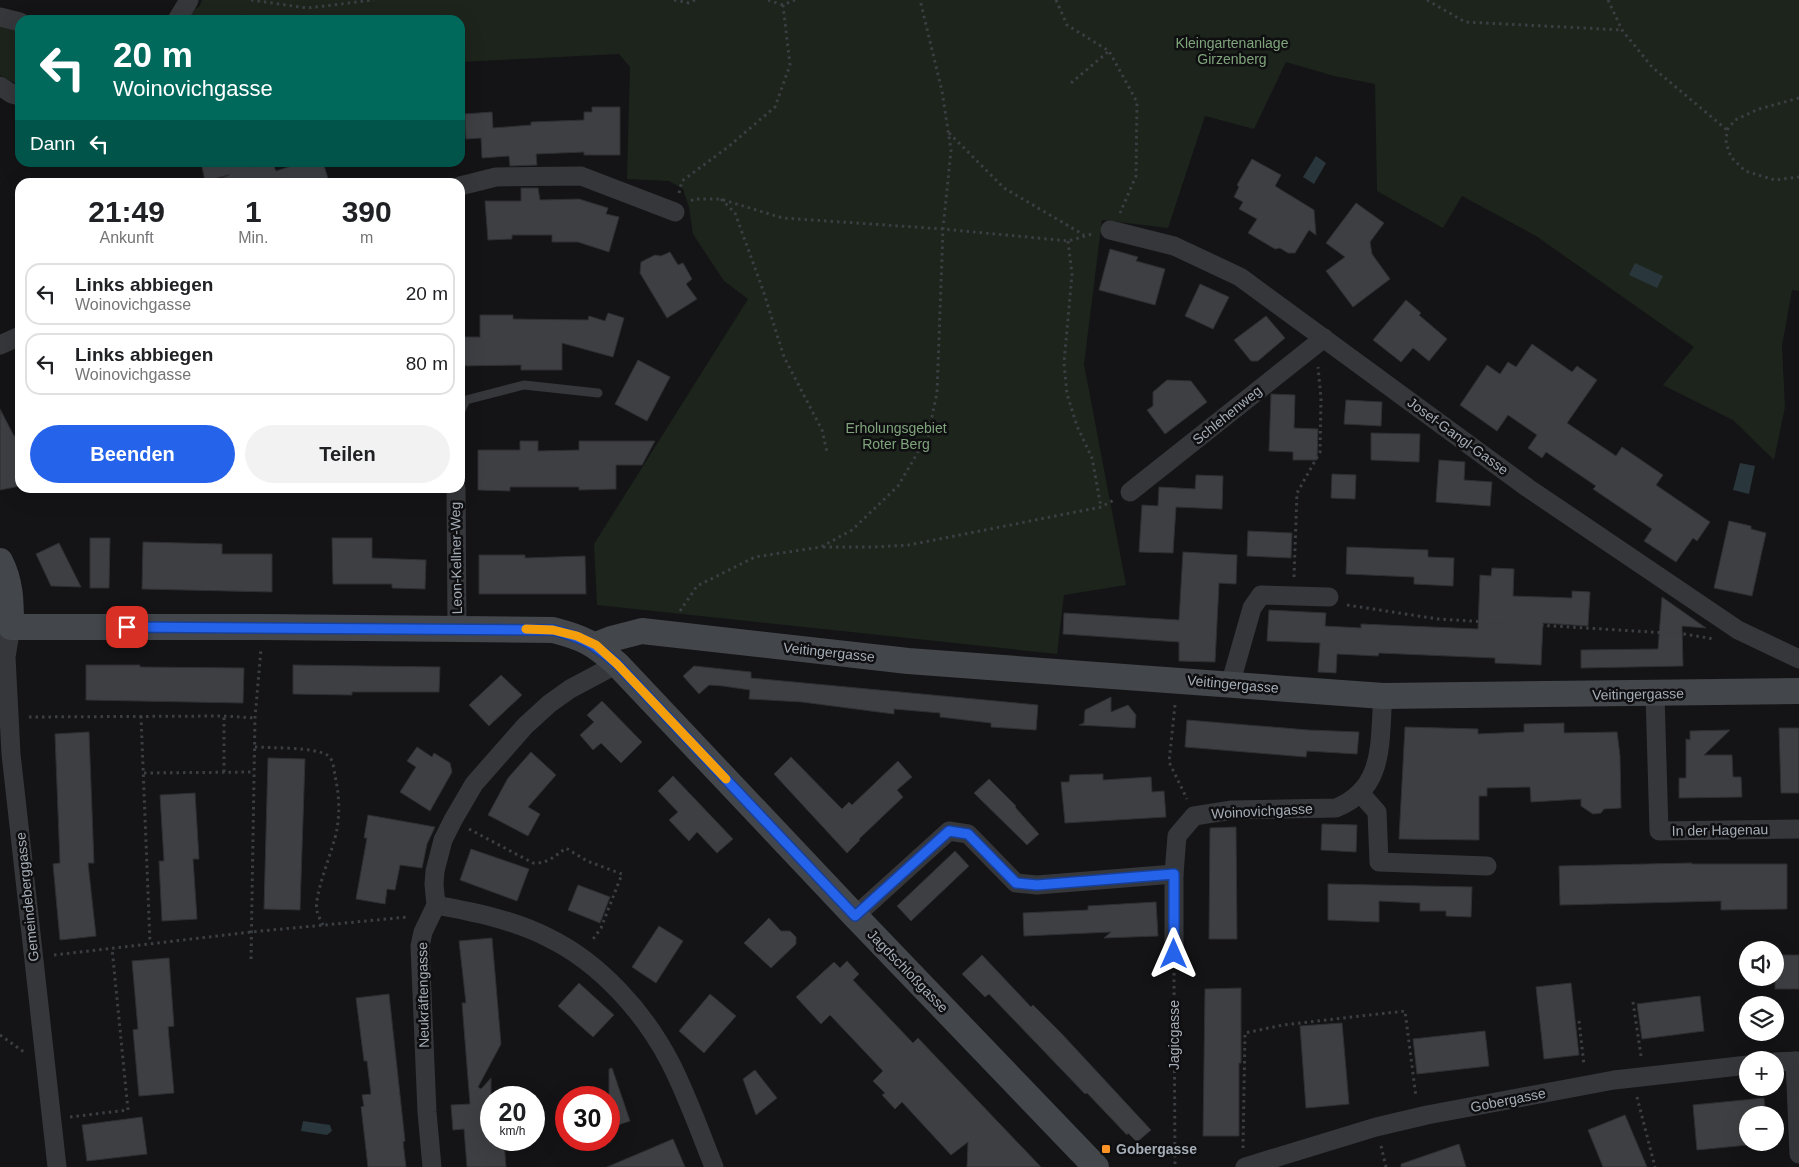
<!DOCTYPE html>
<html lang="de">
<head>
<meta charset="utf-8">
<style>
  body { margin:0; font-family:Helvetica,sans-serif; background:#f2f2f2; color:#202124; height:100vh; display:flex; flex-direction:column; font-size:19px; white-space:nowrap }
  * { box-sizing:border-box; margin:0 }
  p { font-size:16px; color:#757577 }
  .icon { flex:none; width:28px; height:28px; fill:none; stroke:currentColor; stroke-width:2; stroke-linecap:round; stroke-linejoin:round }
  .map { position:relative; flex:1; overflow:hidden }
  .sheet { position:absolute; left:15px; top:178px; width:450px; height:315px; display:flex; flex-direction:column; background:#fff; border-radius:15px; box-shadow:0 5px 20px #0002 }
  .sheet>* { flex:none }
  .guide { position:absolute; left:15px; top:15px; width:450px; height:152px; border-radius:15px; box-shadow:0 5px 20px #0002; background:#00695c; color:#fff; overflow:hidden }
  .tools { position:absolute; left:1739px; top:941px; display:grid; gap:10px }
  .tools a { display:grid; place-items:center; width:45px; height:45px; border-radius:50%; background:#fff; box-shadow:0 5px 20px #0002; font-size:25px }
  .speed { position:absolute; left:480px; top:1086px; display:flex; gap:10px; font-size:25px; font-weight:700; text-align:center }
  .speed>* { display:grid; place-content:center; width:65px; height:65px; border-radius:50%; background:#fff; box-shadow:0 5px 20px #0002; line-height:1 }
  .speed small { font-size:12px; font-weight:400 }
  .speed .limit { border:8px solid #d22; background:#fff; color:#111 }
  .pin { position:absolute; display:grid; place-items:center; width:42px; height:42px; color:#fff; margin:-21px; border-radius:10px; box-shadow:0 2px 8px #0006 }
  .me { position:absolute; width:55px; margin:-28px; rotate:0deg; stroke-linejoin:round; filter:drop-shadow(0 0 4px #0008) }
  .turn { display:flex; align-items:center; gap:18px; height:105px; padding:0 15px; font-size:22px }
  .turn .icon { width:65px; height:65px; stroke-width:2.5 }
  .turn b { display:block; font-size:35px; line-height:42px }
  .then { display:flex; align-items:center; height:48px; padding:0 15px; background:#0003; gap:10px; font-size:19px }
  .eta { display:flex; justify-content:space-evenly; align-items:center; height:85px; text-align:center }
  .eta b { font-size:30px; font-weight:700; line-height:35px }
  .action { display:flex; gap:10px; margin-top:auto; padding:10px 15px }
  .action a { flex:1; height:58px; border-radius:30px; background:#2563eb; color:#fff; font-size:20px; font-weight:700; line-height:58px; text-align:center }
  .action a+a { background:#f2f2f2; color:#202124 }
  ul { padding:0; list-style:none }
  li { display:flex; align-items:center; gap:15px; height:62px; margin:0 10px 8px; padding:0 5px; border:2px solid #e0e0e0; border-radius:15px }
  li div { flex:1 }
  li b { display:block; font-size:19px }
  li em { font-style:normal }
  .map>svg:first-child { display:block }
  .green { fill:#1c241c }
  .water { fill:#29363b }
  .building { fill:#3e3f43; stroke:#2e2f32 }
  .lines { fill:none; stroke-linecap:round; stroke-linejoin:round }
  .path { stroke:#3b3e42; stroke-width:3; stroke-dasharray:2.5 4; stroke-linecap:butt }
  .lane { stroke:#35373b; stroke-width:9 }
  .street { stroke:#35373b; stroke-width:19 }
  .secondary { stroke:#43464b; stroke-width:26 }
  .route-casing { stroke:#184099; stroke-width:12 }
  .route { stroke:#2563eb; stroke-width:9 }
  .slow { stroke:#f59e0b; stroke-width:9 }
  .poi-dot { fill:#fd9225; stroke:#0f0f11; stroke-width:2 }
  .labels { text-anchor:middle; dominant-baseline:central; stroke-width:5; stroke-linejoin:round; paint-order:stroke }
  .park-label { font-size:14px; fill:#7fa47b; stroke:#0f0f11 }
  .street-label { font-size:14px; fill:#a5adb7; stroke:#0f0f11 }
  .poi-label { font-size:14px; font-weight:bold; fill:#a5adb7; stroke:#0f0f11; text-anchor:start }
</style>
</head>
<body>
<div class="map">
<svg width="1799" height="1167" viewBox="0 0 1799 1167">
  <rect width="100%" height="100%" fill="#141416"/>
  <g class="green">
    <path d="M202,0H1799V291L1792,290L1782,346L1785,407L1774,460L1733,420L1663,385L1694,347L1536,236L1462,196L1443,228L1377,191L1375,84L1334,76L1286,62L1254,129L1205,116L1168,228L1102,220L1084,364L1126,585L1064,595L1057,654L597,605L594,544L748,299L724,281L693,234L689,207L683,189L669,181L627,179L630,67L619,54L460,62V20H247L246,14L237,20H182L189,11L199,7Z"/>
    <path d="M0,24L20,29V86L0,75Z"/>
  </g>
  <g class="water">
    <path d="M1316,156L1326,163L1314,184L1303,177Z"/>
    <path d="M1635,263L1663,276L1657,288L1629,275Z"/>
    <path d="M1740,463L1755,466L1749,494L1733,490Z"/>
    <path d="M303,1121L330,1125L332,1131L327,1135L301,1131Z"/>
  </g>
  <g class="building">
    <path d="M592,107H620V155H584V152L536,154L537,165L510,166L509,156L482,158L481,138L466,139L465,114L492,112L493,128L531,125V122L584,120V112H592Z"/>
    <path d="M1252,159L1281,175L1275,186L1314,210L1316,235L1309,230L1295,253H1288L1280,248L1275,249L1248,233L1257,219L1239,209L1243,202L1234,197L1239,187L1237,185Z"/>
    <path d="M201,162H254V167L272,162L276,171L304,162H323L329,182H218L217,180L229,175L205,181Z"/>
    <path d="M521,188H538L540,200L579,199L608,208L606,214L619,217L609,252L578,242H552V235H512V239L488,240L485,201H521Z"/>
    <path d="M1356,203L1384,223L1370,242L1372,254L1390,279L1353,307L1326,271L1345,257L1326,243Z"/>
    <path d="M1110,249L1138,257L1136,261L1165,269L1155,305L1099,290Z"/>
    <path d="M670,252L678,265L683,263L692,279L686,284L697,299L667,318L640,273L641,262L655,255L661,256Z"/>
    <path d="M1200,284L1229,297L1213,329L1185,316Z"/>
    <path d="M1406,300L1421,313L1419,315L1447,339L1429,361L1413,348L1401,362L1373,340Z"/>
    <path d="M608,313L624,318L613,357L562,343V370H521V365L460,366V337H480V315H513V319L588,320L589,316L605,321Z"/>
    <path d="M1266,316L1285,338L1258,361H1251L1234,340Z"/>
    <path d="M1532,344L1572,372L1577,366L1597,380L1567,423L1616,456L1622,447L1663,475L1656,485L1710,522L1697,541L1693,538L1676,562L1644,541L1652,529L1593,489L1596,486L1546,452L1542,458L1528,448L1537,435L1508,415L1497,431L1460,405L1487,365L1500,374L1508,362L1516,367Z"/>
    <path d="M638,360L670,377L647,421L615,404Z"/>
    <path d="M1167,380L1191,381L1207,402L1165,434L1147,410L1153,406V392Z"/>
    <path d="M1271,394L1295,395L1294,428L1318,429L1317,460H1293V452L1269,451Z"/>
    <path d="M1346,400L1382,402L1381,426L1344,424Z"/>
    <path d="M0,409L14,436L20,434V486L0,490Z"/>
    <path d="M1371,433L1420,434L1419,462L1371,460Z"/>
    <path d="M520,441H538V451L579,450V441H655L642,465H616V489L579,490V487H510V491L478,490V450H520Z"/>
    <path d="M1439,460L1465,462L1464,480L1492,482L1490,506L1436,502Z"/>
    <path d="M1332,474L1356,475L1355,499L1331,498Z"/>
    <path d="M1196,475L1223,476L1222,509L1176,507L1173,553L1139,552L1142,505L1158,506L1159,487L1195,489Z"/>
    <path d="M1729,521L1751,526V529L1766,533L1752,596L1714,588Z"/>
    <path d="M1248,531L1292,533L1291,558L1247,556Z"/>
    <path d="M90,538H110L109,588H90Z"/>
    <path d="M332,538H372V558L426,560L425,589L392,588V584H333Z"/>
    <path d="M143,542L222,544V554H272V592L142,589Z"/>
    <path d="M59,543L81,587L51,586L36,554Z"/>
    <path d="M1347,547L1428,550V557L1454,558L1453,586L1414,584V577L1346,574Z"/>
    <path d="M1183,552L1237,555L1236,584L1219,583L1215,662L1179,661V642L1063,634L1064,613L1179,620Z"/>
    <path d="M479,555H525V558L585,556L586,594H479Z"/>
    <path d="M1492,568L1514,569L1513,596L1572,598V591L1590,592L1588,626L1543,623L1541,665L1495,663V658L1379,653L1378,656L1337,654L1336,673L1318,672L1320,643L1267,641L1269,610L1326,613L1325,626L1361,628V624L1478,629L1480,575L1491,576Z"/>
    <path d="M1662,597L1706,628L1682,626L1683,666L1581,668V650L1658,649Z"/>
    <path d="M86,665H140V667L244,668L243,703L86,700Z"/>
    <path d="M293,665L440,667L439,692H352V695L293,694Z"/>
    <path d="M694,666L751,672V678L1038,705L1036,730L991,727V723L940,717V713L894,709V714L802,702L749,699L750,690L723,686L709,685L699,694L683,676Z"/>
    <path d="M501,675L522,695L489,726L469,705Z"/>
    <path d="M1111,697V712L1128,705L1136,715L1135,728L1079,725L1084,723L1085,710Z"/>
    <path d="M602,701L642,742L621,763L601,743L593,750L580,735L594,722L587,715Z"/>
    <path d="M1187,720L1308,730L1359,732L1357,754L1307,751L1306,757L1185,747Z"/>
    <path d="M1564,723V733L1617,732L1620,756L1621,808L1604,809L1601,813L1593,814L1581,806V799L1531,802L1530,787L1487,788V796H1479V840L1399,839L1405,727L1478,729V734L1524,732V724Z"/>
    <path d="M1779,728H1799V793H1781Z"/>
    <path d="M1730,730L1704,755H1732L1733,777H1741L1742,797L1679,798V778H1686V739L1690,740V731Z"/>
    <path d="M89,732L94,863H88L96,936L60,940L53,864L60,863L55,734Z"/>
    <path d="M417,747L432,757L434,753L450,763L452,772L430,811L400,792L416,767L407,761Z"/>
    <path d="M531,752L556,775L528,807L540,814L528,836L488,815L508,778Z"/>
    <path d="M791,757L842,809L849,802L852,805L898,761L912,777L897,790L903,797L859,839L860,840L847,853L774,774Z"/>
    <path d="M268,758L305,759L300,910L264,909Z"/>
    <path d="M1103,774V780L1151,777L1152,792L1164,791L1166,817L1065,823L1061,782H1069L1070,775Z"/>
    <path d="M673,776L733,839L717,853L697,832L689,841L669,820L678,812L658,791Z"/>
    <path d="M989,779L1016,806L1015,807L1039,834L1027,845L974,793Z"/>
    <path d="M195,793L199,859H193L197,919L162,921L159,861H164L160,795Z"/>
    <path d="M368,815L435,827L427,844L422,868L400,865L395,890L387,889L385,904L356,899L367,838H364Z"/>
    <path d="M1322,824L1357,825L1356,852L1321,850Z"/>
    <path d="M1236,827L1237,939H1209L1210,828Z"/>
    <path d="M471,849L529,869L517,901L460,880Z"/>
    <path d="M955,851L969,866L911,921L897,906Z"/>
    <path d="M1692,863V864H1787V909L1721,910V901L1560,905L1559,866Z"/>
    <path d="M1328,884L1472,887L1471,917L1446,916V911H1420V903L1379,901V922L1328,920Z"/>
    <path d="M578,885L610,897L600,923L568,910Z"/>
    <path d="M1156,902L1158,936L1104,938L1111,932L1024,936L1023,913L1088,910V906Z"/>
    <path d="M769,918L781,931H790L796,937V944L771,968L744,943Z"/>
    <path d="M659,926L683,941L656,983L632,967Z"/>
    <path d="M492,938L501,1044L478,1087L481,1089L491,1078V1140H504L506,1167H467L464,1129L453,1130L451,1105L470,1104L462,1003H466L459,941Z"/>
    <path d="M982,955L1031,1007L1033,1005L1062,1034L1151,1130L1137,1142L1128,1133L1127,1135L1087,1093L1085,1094L989,994L985,997L962,974Z"/>
    <rect x="1775" y="955" width="24" height="34"/>
    <path d="M169,958L174,1026L168,1027L174,1093L139,1096L133,1030L138,1029L132,961Z"/>
    <path d="M847,961L859,974L853,980L913,1043L918,1038L1041,1167H967L968,1142L951,1155L902,1102L895,1109L882,1095L885,1093L873,1081L883,1071L830,1015L821,1024L796,997L834,962L840,968Z"/>
    <path d="M579,983L614,1015L593,1037L558,1006Z"/>
    <path d="M1571,983L1579,1055L1544,1059L1536,987Z"/>
    <path d="M1241,988V1063H1239V1136H1203L1205,989Z"/>
    <path d="M389,994L405,1141L403,1142L406,1167H368L361,1107L364,1106L362,1095L371,1094L367,1061H364L356,998Z"/>
    <path d="M710,994L736,1016L704,1053L679,1031Z"/>
    <path d="M1700,996L1704,1031L1642,1039L1637,1004Z"/>
    <path d="M1342,1023L1349,1104L1306,1108L1300,1026Z"/>
    <path d="M1485,1031L1489,1066L1417,1074L1413,1039Z"/>
    <path d="M612,1068L630,1121L609,1128V1069Z"/>
    <path d="M755,1070L777,1098L756,1115L743,1079Z"/>
    <path d="M1764,1098L1765,1115H1748V1142L1768,1143L1697,1150L1693,1105Z"/>
    <path d="M1625,1115L1647,1167H1603L1588,1130Z"/>
    <path d="M142,1117L147,1154L87,1161L82,1125Z"/>
    <path d="M673,1139L685,1167H607Z"/>
    <path d="M1459,1144L1466,1167H1401V1164Z"/>
  </g>
  <g class="lines">
    <g class="path">
      <path d="M251,0L307,8L374,0"/>
      <path d="M674,0L689,3L695,0"/>
      <path d="M768,0L783,5"/>
      <path d="M1056,0L1067,25L1109,51L1137,102L1136,176L1120,213"/>
      <path d="M1427,0L1465,22L1622,30"/>
      <path d="M1608,0L1622,30L1652,67L1727,130"/>
      <path d="M1071,83L1109,51"/>
      <path d="M1799,98L1759,109L1735,120L1727,130L1726,143L1731,157L1745,171L1775,180L1799,177"/>
      <path d="M949,133L1004,188L1084,235"/>
      <path d="M679,193L682,181L728,147L775,107L790,65L783,5L795,0"/>
      <path d="M721,199L735,213L763,290L784,357L822,430L827,452"/>
      <path d="M691,201L694,199H720L783,218L943,229L1068,241L1092,234"/>
      <path d="M1068,241L1072,274L1064,363L1067,394L1077,426L1092,458L1101,507"/>
      <path d="M823,547H874L909,545L1101,507L1114,500"/>
      <path d="M1294,577L1297,493L1320,452L1321,398L1318,367"/>
      <path d="M1347,605L1438,619L1684,634L1714,639"/>
      <path d="M680,611L697,586L755,557L821,547L852,530L898,486L928,435L937,393L943,229L951,150L942,91L920,0"/>
      <path d="M1175,705L1169,762L1187,799"/>
      <path d="M141,716L150,943"/>
      <path d="M29,717L224,716L255,718"/>
      <path d="M255,747C271,748 314,747 327,755C333,758 334,769 335,776C339,793 340,811 337,829C334,848 313,896 317,911C318,916 321,921 323,925"/>
      <path d="M224,772V716"/>
      <path d="M144,773L254,772"/>
      <path d="M469,829L533,863C547,864 555,856 566,848L587,861L622,874L601,928L591,942"/>
      <path d="M54,955L251,932L408,917"/>
      <path d="M251,959L255,718L261,649"/>
      <path d="M1174,973L1175,1167"/>
      <path d="M1633,1002L1641,1056"/>
      <path d="M1579,1021L1584,1065"/>
      <path d="M0,1035L24,1052"/>
      <path d="M1637,1097L1655,1167"/>
      <path d="M70,1117L128,1110L112,948"/>
      <path d="M1381,1146L1386,1167"/>
      <path d="M1243,1148L1245,1033L1283,1025L1405,1011L1416,1097"/>
    </g>
    <path class="lane" d="M460,412L466,400L524,385L598,393"/>
    <g class="street">
      <path d="M0,17L20,22"/>
      <path d="M177,20L189,0"/>
      <path d="M0,86L12,94L20,96"/>
      <path d="M460,186L496,177L581,176L675,212"/>
      <path d="M1110,230L1174,246L1240,277L1528,488L1738,630L1799,659"/>
      <path d="M0,345L20,336"/>
      <path d="M456,488L457,628"/>
      <path d="M1130,492L1324,338"/>
      <path d="M0,626L11,627L6,657L11,754L57,1167"/>
      <path d="M1230,685L1252,608L1261,595L1329,597"/>
      <path d="M1655,694L1659,831L1799,829"/>
      <path d="M1361,794L1377,812L1379,862L1487,866"/>
      <path d="M1174,874V954"/>
      <path d="M436,905C474,912 514,920 549,938C600,963 644,1012 670,1062C687,1095 700,1132 714,1167"/>
      <path d="M855,916L949,831L968,834L1016,883L1037,885L1174,874L1177,836L1194,816L1232,810L1336,808C1386,788 1379,741 1383,696"/>
      <path d="M1795,1061L1799,1154"/>
      <path d="M1775,1062L1799,1061"/>
      <path d="M432,1167L427,1112L420,946L423,932L436,905L434,884L435,871L443,840L453,820L474,784L525,726L549,704L570,689L617,664"/>
      <path d="M1245,1167L1376,1127L1427,1115L1614,1080L1748,1065"/>
    </g>
    <g class="secondary">
      <path d="M0,561C11,582 11,603 11,627H263L553,630C584,638 593,643 617,664L855,916L1096,1167"/>
      <path d="M596,645L611,639L642,631L908,661L1383,696L1799,691"/>
    </g>
  </g>
  <g class="lines">
    <g class="route-casing">
      <path id="route" d="M127,627L553,630C584,638 593,643 617,664L855,916L949,831L968,834L1016,883L1037,885L1174,874V954"/>
    </g>
    <use href="#route" class="route"/>
    <path class="slow" d="M526,629L553,630L577,636L596,645L617,664L726,779"/>
  </g>
  <rect class="poi-dot" x="1101" y="1144" width="10" height="10" rx="2.5"/>
  <g class="labels">
    <g class="park-label">
      <text x="1232" y="43">Kleingartenanlage<tspan x="1232" dy="16">Girzenberg</tspan></text>
      <text x="896" y="428">Erholungsgebiet<tspan x="896" dy="16">Roter Berg</tspan></text>
    </g>
    <g class="street-label">
      <text transform="translate(1227 415) rotate(-39)">Schlehenweg</text>
      <text transform="translate(1458 436) rotate(36)">Josef-Gangl-Gasse</text>
      <text transform="translate(456 558) rotate(-91)">Leon-Kellner-Weg</text>
      <text transform="translate(829 652) rotate(6)">Veitingergasse</text>
      <text transform="translate(1233 684) rotate(5)">Veitingergasse</text>
      <text transform="translate(1638 694) rotate(-1)">Veitingergasse</text>
      <text transform="translate(1262 811) rotate(-3)">Woinovichgasse</text>
      <text transform="translate(1720 830) rotate(-1)">In der Hagenau</text>
      <text transform="translate(27 897) rotate(-96)">Gemeindeberggasse</text>
      <text transform="translate(908 971) rotate(46)">Jagdschloßgasse</text>
      <text transform="translate(423 995) rotate(-91)">Neukräftengasse</text>
      <text transform="translate(1174 1035) rotate(-90)">Jagicgasse</text>
      <text transform="translate(1508 1100) rotate(-11)">Gobergasse</text>
    </g>
    <g class="poi-label">
      <text x="1116" y="1149">Gobergasse</text>
    </g>
  </g>
</svg>
<div class="tools">
<a><svg class="icon" aria-label="sound" viewBox="0 0 24 24"><path d="M4 9h4l5-4v14l-5-4H4zM17 9q2 3 0 6"/></svg></a>
<a><svg class="icon" aria-label="layers" viewBox="0 0 24 24"><path d="M12 4l9 5-9 5-9-5zM3 14l9 5 9-5"/></svg></a>
<a>+</a>
<a>−</a>
</div>
<div class="speed"><div>20<small>km/h</small></div><div class="limit">30</div></div>
<div class="pin" style="left:127px;top:627px;background:#d93025"><svg class="icon" aria-label="arrive" viewBox="0 0 24 24"><path d="M6 21V4h12l-3 4 3 4H6"/></svg></div>
<svg class="me" style="left:1174px;top:954px" viewBox="-20 -20 40 40"><path d="M0-17L14 15 0 8-14 15z" fill="#2563eb" stroke="#fff" stroke-width="4"/></svg>
<div class="guide">
<div class="turn"><svg class="icon" aria-label="left" viewBox="0 0 24 24"><path d="M17 20v-9H6M10 6l-5 5 5 5"/></svg><div><b>20 m</b>Woinovichgasse</div></div>
<div class="then">Dann<svg class="icon" aria-label="left" viewBox="0 0 24 24"><path d="M17 20v-9H6M10 6l-5 5 5 5"/></svg></div>
</div>
<section class="sheet">
<div class="eta">
<div><b>21:49</b><p>Ankunft</p></div>
<div><b>1</b><p>Min.</p></div>
<div><b>390</b><p>m</p></div>
</div>
<ul>
<li><svg class="icon" aria-label="left" viewBox="0 0 24 24"><path d="M17 20v-9H6M10 6l-5 5 5 5"/></svg><div><b>Links abbiegen</b><p>Woinovichgasse</p></div><em>20 m</em></li>
<li><svg class="icon" aria-label="left" viewBox="0 0 24 24"><path d="M17 20v-9H6M10 6l-5 5 5 5"/></svg><div><b>Links abbiegen</b><p>Woinovichgasse</p></div><em>80 m</em></li>
</ul>
<div class="action"><a>Beenden</a><a>Teilen</a></div>
</section>
</div>
</body>
</html>
